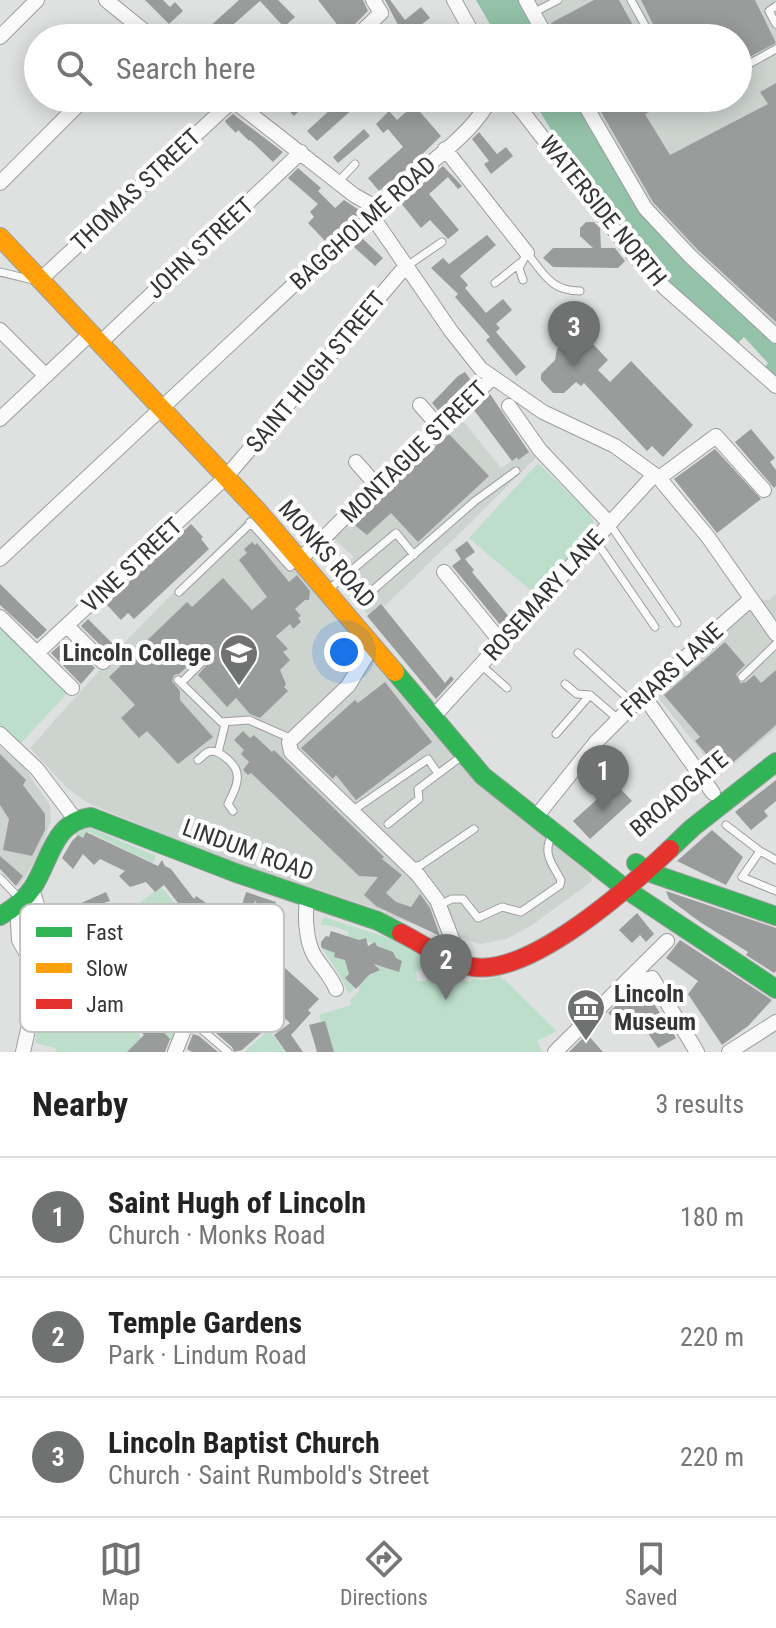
<!DOCTYPE html>
<meta charset="utf-8">
<style>
body{margin:0;font-family:"Roboto Condensed",sans-serif;background:#f6f6f6;color:#222}
.you{position:absolute;left:344px;top:652px;width:28px;height:28px;margin:-20px;border:6px solid #fff;border-radius:50%;background:#1a73e8;box-shadow:0 0 0 12px #1a73e833}
.badge{display:grid;place-items:center;width:52px;height:52px;border-radius:50%;background:#707171;color:#fff;font-size:26px;font-weight:700}
.pin{position:absolute;translate:-50% -66px;filter:drop-shadow(0 2px 4px #0008)}
.pin::after{content:'';position:absolute;top:42px;width:28px;height:24px;background:inherit;clip-path:polygon(0 0,100% 0,50% 100%)}
.list{margin:0;padding:0;list-style:none}
h2{display:flex;justify-content:space-between;align-items:center;height:104px;margin:0;padding:0 32px;font-size:34px}
h2 small{font-size:26px;font-weight:400;color:#767676}
.list li{display:grid;grid-template-columns:52px 1fr auto;gap:24px;align-items:center;box-sizing:border-box;height:120px;padding:0 32px;border-top:2px solid #e0e0e0}
.list b{display:block;font-size:30px;white-space:nowrap}
.list p{margin:0;font-size:26px;white-space:nowrap;color:#767676}
.list em{font-size:26px;font-style:normal;color:#767676}
.icon{flex:none;width:44px;height:44px;fill:none;stroke:currentColor;stroke-width:2;stroke-linecap:round;stroke-linejoin:round}
.map{position:relative;flex:none;width:776px;height:1052px;overflow:hidden}
.search{position:absolute;background:#fff;box-shadow:0 4px 20px #0003;left:24px;right:24px;top:24px;height:88px;display:flex;align-items:center;gap:20px;box-sizing:border-box;padding:0 28px;border-radius:44px;color:#767676;font-size:30px}
.sheet{height:464px;background:#fff}
nav{display:flex;justify-content:space-around;align-items:center;box-sizing:border-box;height:112px;border-top:2px solid #e0e0e0;background:#fff;font-size:22px;color:#767676}
nav a{display:grid;justify-items:center;gap:4px}
nav .on{color:#707171}
.map>svg:first-child{display:block}
</style>
<div class="map">
<svg width="776" height="1052" viewBox="0 0 776 1052">
<rect width="100%" height="100%" fill="#dfe1e0"/>
<path fill="#cdd4d0" d="M522 0H776V343L650 222 575 98H738V38H542Z
M460 417 501 468 528 449 536 458 372 619 333 575 354 557 333 538 349 519Z
M250 515 433 734 436 732 473 777 587 872 592 878 591 882 529 927 506 939 480 944 384 915 386 912 233 862 104 810 86 802 66 787 30 748 124 643Z
M776 594V729L720 775 645 681 745 597 769 600Z
M0 747 23 766 50 805 51 821 37 858 19 887 0 869Z"/>
<path fill="#bcdeca" d="M538 463 589 513 596 526 594 533 536 595 469 538Z
M0 618 70 690 21 743 0 728Z
M89 828 93 829 156 856 153 863 87 831 83 838 75 834Z
M161 887 179 908 188 926 205 938 224 957 209 977 199 959 186 969 178 959 184 951 173 961 152 934 157 956 151 951 146 955 150 961 144 967 158 985 148 998 153 1010 134 1025 141 1038 127 1052H55L56 1048 35 1043 51 967 55 968 57 960 88 941Z
M324 917 391 939 423 955 421 970 416 971 417 981H426L429 976 424 967 426 956 466 976 464 980 470 982 473 978 484 980 501 976V979H504L557 1031 537 1041 542 1052H330L319 1015 351 1005 350 1000 359 991V985L369 975 373 974 377 965V946L366 941 349 955 346 966 354 969 345 978 355 988 349 994 338 972 322 948 335 953 344 947 349 932 333 926 320 925Z
M172 1004 184 1014 172 1042 156 1024Z
M269 1030 285 1052H244Z"/>
<path fill="#93c2a8" d="M476 0H522L542 38H498Z
M532 98H575L650 222 776 343V376L765 367 768 363 744 337 738 343C707 316 675 289 647 259 602 210 565 155 532 98Z"/>
<path fill="#9a9c9b" d="M145 0H163L170 7 175 2 183 11 169 24Z
M239 0H278L295 17 284 27 260 1 218 38H197Z
M318 0H363L368 11 349 30 346 36Z
M385 0H390L405 20 421 7 430 18 410 33 414 38H382L398 25Z
M594 0H619L640 38H559L551 23Z
M641 0H755L776 43 738 63V38H660Z
M776 83V322L697 249 653 202 593 98H675L645 114 670 155 768 104 760 92Z
M277 98H301L306 104 294 116Z
M343 98H365L317 141 307 131Z
M414 105 441 136 409 167 379 191 368 178 403 147 388 129 383 133 376 124 389 111 397 120Z
M233 114 238 118 283 152 273 162 250 140 249 141 238 130 236 133 227 124 225 121Z
M364 129 370 136 338 163 333 157Z
M479 132 497 154 506 147 513 156 491 174 484 164 489 161 472 139Z
M443 166 462 186 458 189 448 177 429 194 459 230 448 239 430 220 421 228 401 203Z
M298 168 321 188 318 191 335 208 344 200 359 210V214L325 241 308 223 314 217 310 212 318 204 288 178Z
M586 222H594L600 228 601 248H615L625 261 618 268 553 267 543 258 553 248H593L580 236V228Z
M487 235 496 245 460 276 468 285 465 288 486 313 503 299 512 310 496 324 500 328 496 332 526 367 516 376 486 340 490 337 455 297 458 294 431 268 443 258 449 264Z
M363 239 383 258 375 266 354 247Z
M578 328 608 360 598 370 610 382 631 361 693 425 663 457 652 446 647 451 584 383 581 386 576 382 564 393H553L541 380V374L555 360 557 349Z
M465 372 473 383 441 414 432 403 458 376Z
M490 394 529 452 518 460 517 457 512 461 474 410Z
M751 429 775 458 770 462 776 470V486L774 488 735 442Z
M449 434 489 476 418 542 391 513 367 535 352 523Z
M715 449 761 499 717 533 674 479Z
M191 524 203 537 201 539 209 549 134 619 128 613 121 620 106 604Z
M467 541 475 552 465 559 474 570 472 572 510 618 502 627 452 566 461 559 455 550Z
M252 542 255 545 257 543 289 582 297 575 310 591 309 600H305L295 609 301 616 298 618 301 622 293 629 290 624 276 636 288 649 283 652 290 660 280 670 286 684 284 687 288 691 260 718 250 714 236 698 227 707 198 675 209 662 207 656H199L179 674 174 675 172 681 180 691V700L213 737 178 764 147 731 139 738 121 718 135 705 109 677 187 602 192 607 223 578 252 610 267 597 239 560 247 553 244 549Z
M0 584 47 630 37 639 0 605Z
M381 604 445 683 451 676 454 679 436 699 367 616Z
M88 619 116 647 109 654 81 626Z
M725 642 745 665 736 674 740 683 746 682 754 675 761 683 776 670V725L722 772 695 741 700 737 664 695Z
M61 644 84 666 88 661 95 668 81 684 51 653Z
M385 682 432 742 356 800 336 775 333 779 301 748 355 700 358 703Z
M243 731 250 738 254 735 272 752 274 750 384 857 382 859 402 875 386 893 396 902 411 907 420 894 430 908 440 936 376 906 364 895 378 877 359 876 251 773 248 775 243 770 249 762 241 754 244 750 234 740Z
M606 746 615 754 594 776 587 769Z
M0 754 26 780 23 785 45 814V830L32 856 3 850 9 819 0 805Z
M776 780V801L764 811 768 816 751 830 735 812Z
M615 783 632 801 590 839 573 821Z
M712 830 743 857 726 885 677 861Z
M86 832 158 866 162 860 165 866 171 869 194 899 196 896 212 907 214 912 237 928 224 947 205 934 207 930 184 914 185 912 164 885 155 892 146 882 130 887 119 876 125 871 100 859 94 865 83 854 73 869 62 858 72 841 78 835 83 838Z
M0 856 23 876 16 886 0 869Z
M666 891 776 928V971L774 973 746 955 748 952 700 922 669 899Z
M106 892 110 901 74 913 88 939 53 963 55 952 76 939 77 934 71 928 56 931 54 925 56 923 52 916Z
M246 892 276 902 272 915 253 921 256 900 251 908 242 905Z
M637 913 654 934 646 942 640 935 632 943 619 930Z
M135 920 152 933 182 972 198 958 210 973 216 964 221 971 235 956 242 962 244 959 248 963 262 947 284 970 285 968 319 999 308 1010 311 1013 291 1035 303 1052H286L274 1035 290 1023 269 1004 255 1017 267 1028 242 1050 234 1052 232 1047 208 1026 213 1021 202 1012 204 1004 201 998 190 996 184 989 156 1024 170 1039 165 1052H127L144 1035 134 1025 152 1009 147 1005 151 1000 148 998V994L155 985 164 993 178 982 164 965 151 975 144 967 150 961 146 955 152 950 132 922Z
M331 931 359 940 366 938 368 946 375 942 377 946 393 952 396 958 402 961 399 972 374 964 380 970 369 975 356 989 345 978 349 974 345 960 334 957 335 953 322 948 321 946V942L326 936 329 937Z
M680 940 772 1000 748 1026 722 1045 688 994 698 981 666 958Z
M645 990 676 1038 658 1048 635 1014 623 1025 608 1013 624 998 626 1000Z
M325 1021 334 1052H317L313 1038 309 1025Z
M193 1034 199 1036 218 1052H192L187 1049Z
M587 1034 603 1052H569Z"/>
<g fill="none" stroke-linecap="round" stroke-linejoin="round">
<defs>
<path id="lane" d="M631 0 652 38
M776 6 769 11 776 24
M533 13 558 0
M738 70 776 49
M338 182 355 164
M407 266 442 242
M0 272 33 280
M523 280 519 268 527 253C544 274 551 291 580 291
M495 283 520 263
M250 522 290 567 299 560
M609 523 677 623
M596 541 655 627
M328 590 396 533 414 555
M179 592 250 524
M365 597 475 501 516 471
M578 653 634 704
M481 665 507 688
M742 677 776 644
M178 680 221 722 249 720 292 739
M181 683 203 661
M565 684 577 694 590 695 618 719
M556 734 590 695
M218 753 225 724
M198 760C201 758 204 754 208 752 218 748 236 764 237 774 239 784 232 795 228 804L233 811
M352 811 428 759 437 772
M388 824 419 799 418 789 462 756
M726 825 760 851 776 860
M760 851 742 877 776 891
M412 867 421 865 474 829
M0 878 18 897
M439 905 452 899H463L478 918 502 907 521 912 560 885 561 880C552 864 542 853 552 835
M48 937 61 938 71 934
M188 1018 228 1052"/>
<path id="street" d="M106 0 153 38
M454 0 475 38
M526 0 547 38
M0 37 37 0
M356 37 381 13 373 0
M230 98 354 195 375 207
M503 98 513 102 522 111 635 257 665 288 776 386
M581 98 645 208 690 256 776 336
M445 149 527 253
M0 183 85 98
M373 215 375 207C406 181 476 134 490 98
M374 219 451 331 481 369 543 412 615 446 659 478 708 537 776 634
M39 281 233 100
M0 330 46 376
M99 344 301 152
M420 405 441 429
M509 406 540 450 609 523
M0 419 89 335
M356 462 377 486
M659 478 716 436 764 490
M300 558C323 542 338 522 358 504 403 462 449 421 492 378
M0 559 349 233 374 219
M444 572 501 642
M0 617 72 688
M67 626 103 662
M373 645 348 686 289 742 291 752 418 875 437 900 456 949
M37 653 226 477 405 267
M643 695 713 793
M434 716 654 475
M0 734 37 769 75 819
M535 818 597 741 643 695 751 599
M308 897C304 913 306 941 314 955 321 967 331 976 336 989
M17 905 19 940 35 969 38 979
M627 984 652 978 697 1052
M23 1052 48 939 32 889
M175 1052 194 1005
M555 1052 667 941
M729 1052 776 1022"/>
<path id="fast" d="M395 672 483 776 627 890 776 989
M670 849 692 828 776 762
M636 863 648 872 776 916
M0 916C13 909 25 899 33 887 51 859 53 822 91 817L236 873 378 921 401 933"/>
<path id="slow" d="M0 237 257 510 395 672"/>
<path id="jam" d="M401 933C425 945 446 962 473 967 531 976 631 886 670 849"/>
</defs>
<use href="#lane" stroke="#9b9d9c" stroke-width="9"/>
<use href="#street" stroke="#9b9d9c" stroke-width="16"/>
<use href="#fast" stroke="#9b9d9c" stroke-width="20"/>
<use href="#slow" stroke="#9b9d9c" stroke-width="20"/>
<use href="#jam" stroke="#9b9d9c" stroke-width="20"/>
<use href="#lane" stroke="#fafafa" stroke-width="7"/>
<use href="#street" stroke="#fafafa" stroke-width="14"/>
<use href="#fast" stroke="#30b455" stroke-width="18"/>
<use href="#slow" stroke="#ff9f0a" stroke-width="18"/>
<use href="#jam" stroke="#e5322d" stroke-width="18"/>
</g>
<defs>
<symbol id="university-pin" viewBox="-11 -11 22 30"><path d="M0 17L-7.5 6A9.5 9.5 0 1 1 7.5 6Z" fill="#707171" stroke="#fff"/><path d="M0-5L7-2L0 1L-7-2ZM-4 1L0 2.5L4 1V4Q0 6-4 4Z" fill="#fff"/></symbol>
<symbol id="museum-pin" viewBox="-11 -11 22 30"><path d="M0 17L-7.5 6A9.5 9.5 0 1 1 7.5 6Z" fill="#707171" stroke="#fff"/><path d="M0-6L6-3V-2H-6V-3ZM-5-1h2V3h-2ZM-1-1h2V3h-2ZM3-1h2V3H3ZM-6 4H6V6H-6Z" fill="#fff"/></symbol>
</defs>
<g fill-rule="evenodd">
<use href="#university-pin" x="217" y="631" width="44" height="60"/>
<use href="#museum-pin" x="564" y="986" width="44" height="60"/>
</g>
<g text-anchor="middle" stroke-width="8" stroke-linejoin="round" paint-order="stroke">
<g font-size="24" fill="#343535" stroke="#fff">
<text transform="translate(136 190) rotate(-43)" y="8">THOMAS STREET</text>
<text transform="translate(603 211) rotate(51)" y="8">WATERSIDE NORTH</text>
<text transform="translate(363 223) rotate(-42)" y="8">BAGGHOLME ROAD</text>
<text transform="translate(200 248) rotate(-43)" y="8">JOHN STREET</text>
<text transform="translate(316 372) rotate(-50)" y="8">SAINT HUGH STREET</text>
<text transform="translate(414 452) rotate(-44)" y="8">MONTAGUE STREET</text>
<text transform="translate(327 554) rotate(49)" y="8">MONKS ROAD</text>
<text transform="translate(132 565) rotate(-43)" y="8">VINE STREET</text>
<text transform="translate(544 595) rotate(-48)" y="8">ROSEMARY LANE</text>
<text transform="translate(672 670) rotate(-42)" y="8">FRIARS LANE</text>
<text transform="translate(679 794) rotate(-40)" y="8">BROADGATE</text>
<text transform="translate(248 850) rotate(20)" y="8">LINDUM ROAD</text>
</g>
<g font-size="24" font-weight="bold" fill="#343535" stroke="#fff" text-anchor="end">
<text x="211" y="661">Lincoln College</text>
<text x="614" y="1002" text-anchor="start">Lincoln<tspan x="614" dy="28">Museum</tspan></text>
</g>
</g>
<rect x="20" y="904" width="264" height="128" rx="12" fill="#fff" stroke="#c2c2c2" stroke-width="2"/>
<rect x="36" y="927" width="36" height="10" fill="#30b455"/>
<rect x="36" y="963" width="36" height="10" fill="#ff9f0a"/>
<rect x="36" y="999" width="36" height="10" fill="#e5322d"/>
<g font-size="22" fill="#343535">
<text x="86" y="940">Fast</text>
<text x="86" y="976">Slow</text>
<text x="86" y="1012">Jam</text>
</g>
</svg>
<div class="you"></div>
<div class="pin badge" style="left:603px;top:811px">1</div>
<div class="pin badge" style="left:446px;top:1000px">2</div>
<div class="pin badge" style="left:574px;top:367px">3</div>
<div class="search"><svg class="icon" aria-label="search" viewBox="0 0 24 24"><circle cx="10" cy="10" r="6"/><path d="M15 15l6 6"/></svg>Search here</div>
</div>
<section class="sheet">
<h2>Nearby<small>3 results</small></h2>
<ul class="list">
<li><span class="badge">1</span><div><b>Saint Hugh of Lincoln</b><p>Church · Monks Road</p></div><em>180 m</em></li>
<li><span class="badge">2</span><div><b>Temple Gardens</b><p>Park · Lindum Road</p></div><em>220 m</em></li>
<li><span class="badge">3</span><div><b>Lincoln Baptist Church</b><p>Church · Saint Rumbold's Street</p></div><em>220 m</em></li>
</ul>
</section>
<nav>
<a class="on"><svg class="icon" aria-label="map" viewBox="0 0 24 24"><path d="M3 6l6-2 6 2 6-2v14l-6 2-6-2-6 2zM9 4v14M15 6v14"/></svg>Map</a>
<a><svg class="icon" aria-label="directions" viewBox="0 0 24 24"><path d="M12 3l9 9-9 9-9-9zM9 14v-3h6M13 9l2 2-2 2"/></svg>Directions</a>
<a><svg class="icon" aria-label="saved" viewBox="0 0 24 24"><path d="M7 4h10v16l-5-4-5 4z"/></svg>Saved</a>
</nav>
